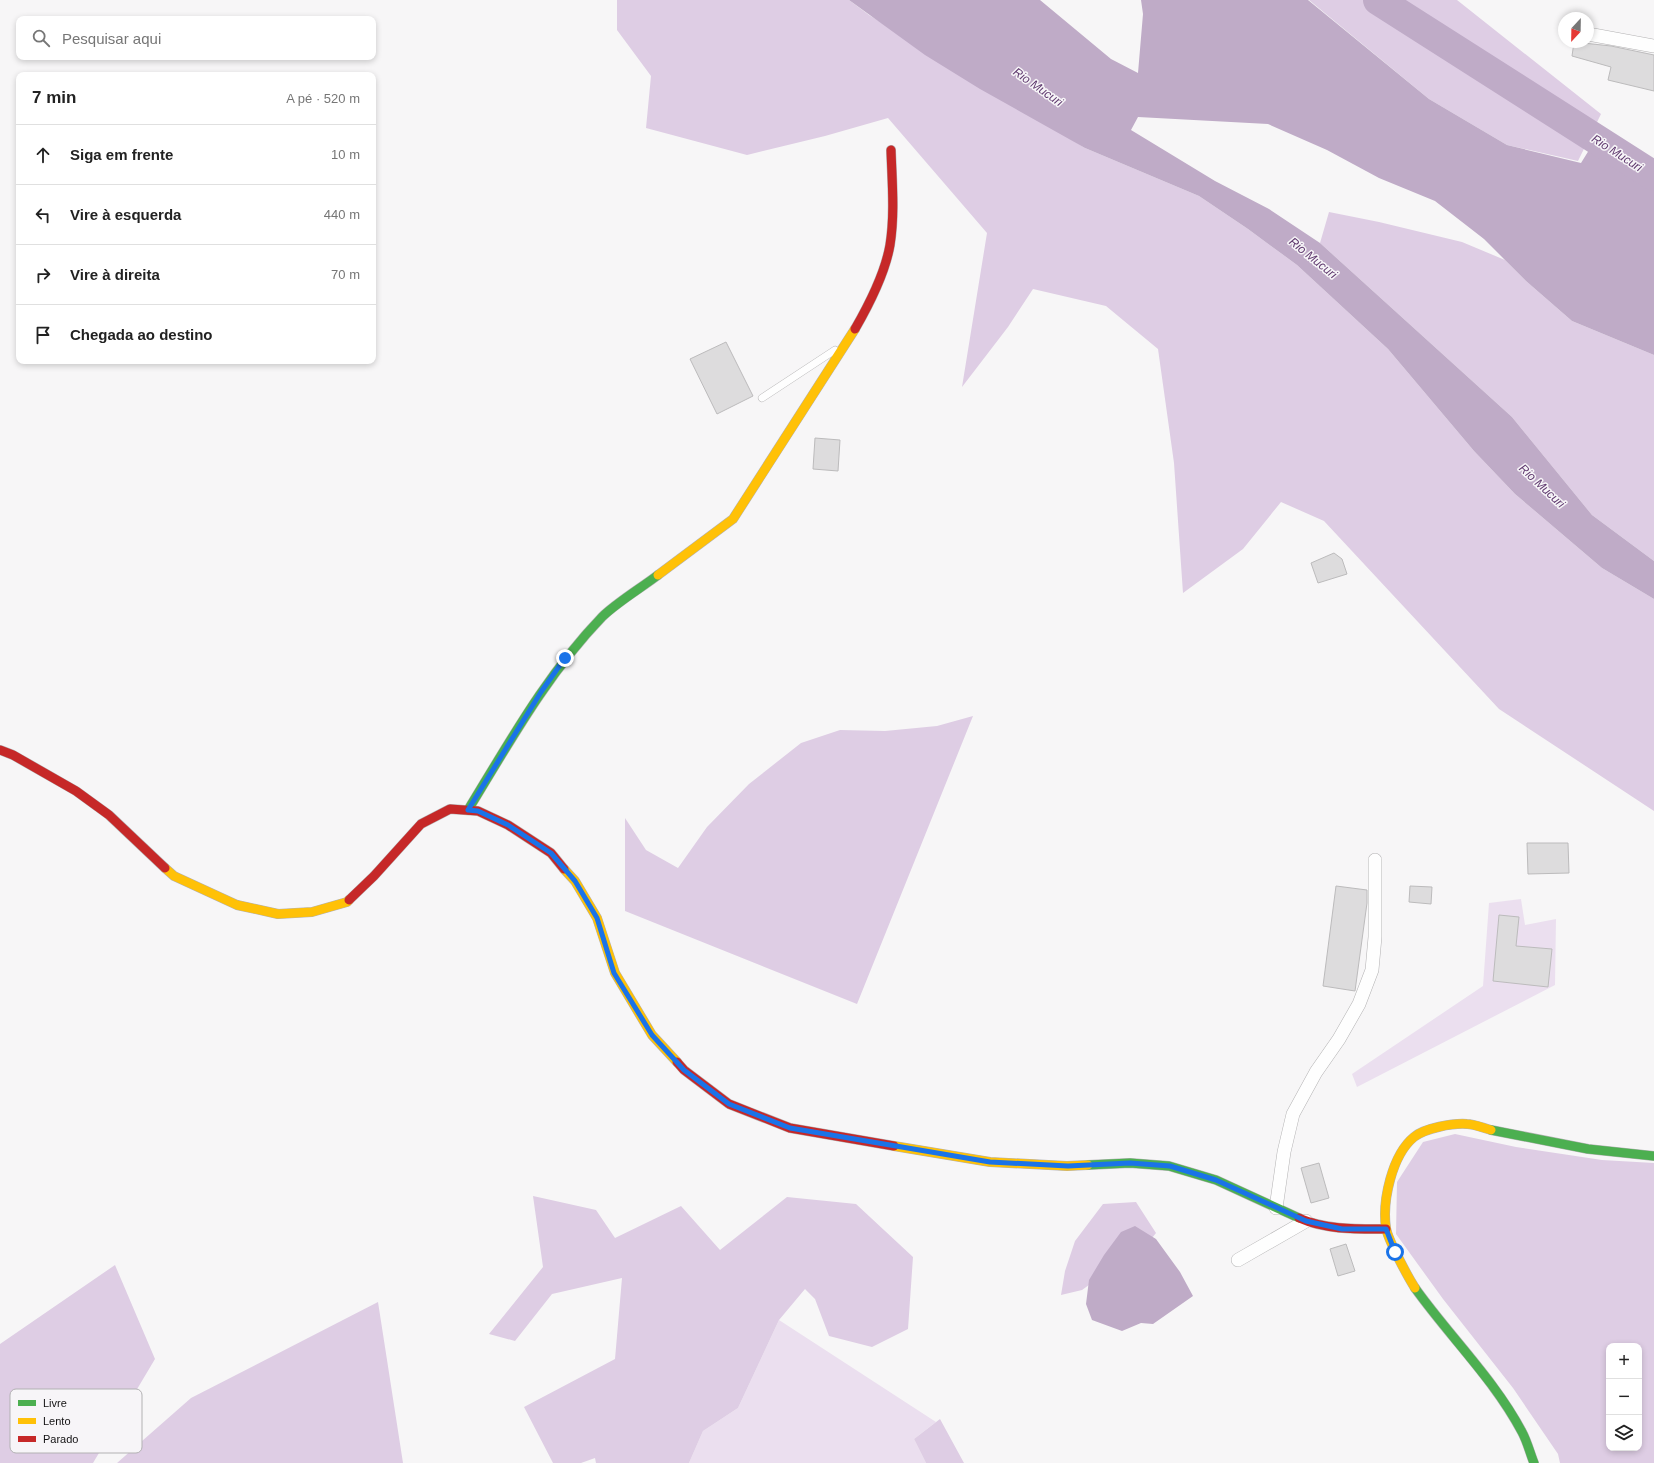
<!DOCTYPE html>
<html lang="pt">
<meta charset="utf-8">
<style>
body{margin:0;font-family:Arial,sans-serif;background:#f2f2f2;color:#222}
.controls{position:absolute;right:12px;bottom:12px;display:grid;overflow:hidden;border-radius:8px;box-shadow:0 2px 6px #0003}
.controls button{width:36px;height:36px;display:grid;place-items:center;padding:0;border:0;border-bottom:1px solid #e0e0e0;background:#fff;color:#222;font:20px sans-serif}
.compass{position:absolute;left:1558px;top:12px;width:36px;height:36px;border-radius:50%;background:#fff;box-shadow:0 2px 6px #0003;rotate:202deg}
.stop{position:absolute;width:12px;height:12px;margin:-9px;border:3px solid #1a73e8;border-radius:50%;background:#fff}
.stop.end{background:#1a73e8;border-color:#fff;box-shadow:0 1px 4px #0008}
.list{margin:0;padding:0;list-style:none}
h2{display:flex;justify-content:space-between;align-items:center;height:52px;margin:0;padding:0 16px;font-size:17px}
h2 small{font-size:13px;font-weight:400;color:#767676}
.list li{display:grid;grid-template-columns:26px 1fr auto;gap:12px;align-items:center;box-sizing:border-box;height:60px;padding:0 16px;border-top:1px solid #e0e0e0}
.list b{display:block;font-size:15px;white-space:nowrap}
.list em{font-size:13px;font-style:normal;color:#767676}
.icon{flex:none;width:22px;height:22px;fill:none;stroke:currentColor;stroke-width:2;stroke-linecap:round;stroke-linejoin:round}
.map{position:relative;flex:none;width:1654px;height:1463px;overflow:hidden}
.search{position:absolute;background:#fff;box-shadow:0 2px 6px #0003;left:16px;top:16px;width:360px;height:44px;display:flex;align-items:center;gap:10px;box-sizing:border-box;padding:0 14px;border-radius:8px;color:#767676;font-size:15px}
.panel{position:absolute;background:#fff;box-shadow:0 2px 6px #0003;left:16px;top:72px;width:360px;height:292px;border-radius:8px}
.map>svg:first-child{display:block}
</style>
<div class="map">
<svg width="1654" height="1463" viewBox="0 0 1654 1463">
<rect width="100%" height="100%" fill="#f7f6f7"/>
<path fill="#ebdfef" d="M1521 899 1525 925 1556 919 1555 985 1357 1087 1352 1074 1483 986 1489 903Z
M779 1320 936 1422 914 1439 926 1463H689L703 1431 738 1408Z"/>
<path fill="#decde4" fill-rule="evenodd" d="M617 0H849L869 15 1085 148 1199 196 1248 229 1297 265 1388 349 1474 451 1515 494 1602 568 1654 599V811L1499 709 1324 521 1281 502 1243 549 1183 593 1174 463 1158 349 1106 306 1033 289 1008 327 962 387 987 233 888 118 825 136 747 155 646 128 651 76 617 30Z
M1309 0H1457L1601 114 1578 161 1507 145 1429 99Z
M1329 212 1379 222 1462 242 1505 260 1526 281 1572 321 1654 355V561L1592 515 1512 417 1320 243Z
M973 716 857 1004 625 911V818L646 850 678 868 707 827 749 784 801 743 840 730 885 731 937 726Z
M1455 1134 1516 1147 1602 1160 1654 1163V1463H1560L1558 1454 1513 1388 1443 1299 1396 1234 1397 1182 1423 1142ZM1609 1346H1639V1448H1609Z
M533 1196 596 1210 615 1238 681 1206 720 1250 787 1197 856 1204 913 1257 908 1329 872 1347 829 1336 815 1299 805 1289 779 1320 738 1408 703 1431 689 1463H596L595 1458 581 1463H553L524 1407 615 1359 622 1278 552 1294 515 1341 489 1334 543 1267Z
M1136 1202 1156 1233 1128 1268 1100 1277 1082 1290 1061 1295 1065 1271 1075 1241 1103 1204Z
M115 1265 155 1359 93 1463H0V1344Z
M378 1302 403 1463H117L191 1398Z
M940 1419 964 1463H926L914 1439Z"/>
<path fill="#bfabc7" d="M849 0H1040L1111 59 1138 73 1143 14 1141 0H1308L1429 99 1507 145 1581 163 1599 134 1654 161V355L1572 321 1526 281 1484 239 1435 201 1379 178 1327 150 1268 124 1138 117 1131 130 1215 181 1269 209 1320 243 1512 417 1592 515 1654 561V599L1602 568 1515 494 1474 451 1388 349 1297 265 1248 229 1199 196 1085 148 980 89 925 55Z
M1135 1226 1156 1239 1180 1272 1193 1296 1153 1324 1141 1323 1122 1331 1092 1320 1086 1304 1089 1280 1104 1255 1121 1232Z"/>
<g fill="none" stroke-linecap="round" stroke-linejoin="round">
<path stroke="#bfabc7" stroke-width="30" d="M1378 0 1654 176"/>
</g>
<path fill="#dddcdd" stroke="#bcbbbc" d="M1574 42 1611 46 1654 55V91L1608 80 1611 67 1572 56Z
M726 342 753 396 717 414 690 359Z
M815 438 840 440 838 471 813 469Z
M1334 553 1342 559 1347 574 1318 583 1311 563Z
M1527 843H1568L1569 873 1528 874Z
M1336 886 1367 890V903L1355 991 1323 986Z
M1410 886 1432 887 1431 904 1409 902Z
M1499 915 1519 917 1516 946 1552 949 1548 987 1493 981Z
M1319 1163 1329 1198 1311 1203 1301 1168Z
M1346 1244 1355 1271 1338 1276 1330 1249Z"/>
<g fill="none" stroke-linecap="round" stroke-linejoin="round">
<defs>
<path id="lane" d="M762 398 835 350"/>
<path id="street" d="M1588 34 1654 46
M1276 1208 1284 1152 1293 1114 1316 1072 1339 1039 1359 1004 1372 970 1375 937V860
M1238 1260 1306 1221"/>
<path id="fast" d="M468 810C509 743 547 674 602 617 616 603 641 588 658 575
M1491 1130 1588 1149 1654 1156
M1088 1165 1130 1163 1169 1166 1216 1180 1299 1218
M1415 1288C1450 1337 1494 1379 1522 1432 1527 1441 1530 1453 1534 1463"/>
<path id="slow" d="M658 575 733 519 855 329
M165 868 174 876 237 905 278 914 312 912 347 902 349 900
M564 869 575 881 597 918 615 973 652 1035 677 1062
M894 1146 990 1162 1067 1166 1088 1165
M1415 1288C1408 1277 1388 1240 1386 1228 1382 1201 1392 1155 1414 1137 1425 1128 1453 1123 1467 1124 1474 1124 1483 1128 1491 1130"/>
<path id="jam" d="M855 329C870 303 885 274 890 245 895 214 892 181 891 150
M0 750 13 755 76 791 109 815 165 868
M349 900 374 876 421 824 450 809 478 811 508 825 551 853 564 869
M677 1062 684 1070 729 1104 790 1128 894 1146
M1299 1218C1326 1230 1357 1229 1386 1229"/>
</defs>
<use href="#lane" stroke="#b3b2b3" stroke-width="8"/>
<use href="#street" stroke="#b3b2b3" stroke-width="14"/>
<use href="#fast" stroke="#b3b2b3" stroke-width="10"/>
<use href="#slow" stroke="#b3b2b3" stroke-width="10"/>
<use href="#jam" stroke="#b3b2b3" stroke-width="10"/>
<use href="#lane" stroke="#fefefe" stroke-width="7"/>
<use href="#street" stroke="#fefefe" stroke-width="13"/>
<use href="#fast" stroke="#4caf50" stroke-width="9"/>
<use href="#slow" stroke="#ffc107" stroke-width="9"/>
<use href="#jam" stroke="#c62828" stroke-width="9"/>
</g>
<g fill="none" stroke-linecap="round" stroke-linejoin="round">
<path stroke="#1a73e8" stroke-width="5" d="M565 658 541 692 468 810 478 811 508 825 551 853 575 881 597 918 614 973 652 1035 684 1070 729 1104 790 1128 990 1162 1068 1166 1130 1163 1170 1166 1216 1180 1306 1221 1342 1229H1386L1395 1252"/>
</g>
<g text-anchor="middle" stroke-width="3" stroke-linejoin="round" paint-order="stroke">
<g font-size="12" font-style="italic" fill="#5f396e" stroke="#f7f5f8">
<text transform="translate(1038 87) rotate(35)" y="4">Rio Mucuri</text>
<text transform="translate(1617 153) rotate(33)" y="4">Rio Mucuri</text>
<text transform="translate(1313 258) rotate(39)" y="4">Rio Mucuri</text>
<text transform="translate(1542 486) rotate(43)" y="4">Rio Mucuri</text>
</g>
</g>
<rect x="10" y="1389" width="132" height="64" rx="6" fill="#f7f5f8" stroke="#b2b1b3" stroke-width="1"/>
<rect x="18" y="1400" width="18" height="6" fill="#4caf50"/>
<rect x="18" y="1418" width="18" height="6" fill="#ffc107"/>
<rect x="18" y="1436" width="18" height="6" fill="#c62828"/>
<g font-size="11" fill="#121112">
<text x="43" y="1407">Livre</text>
<text x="43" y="1425">Lento</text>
<text x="43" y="1443">Parado</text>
</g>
</svg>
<div class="controls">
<button>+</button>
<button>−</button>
<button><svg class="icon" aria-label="layers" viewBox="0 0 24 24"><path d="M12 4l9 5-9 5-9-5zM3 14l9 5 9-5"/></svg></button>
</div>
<svg class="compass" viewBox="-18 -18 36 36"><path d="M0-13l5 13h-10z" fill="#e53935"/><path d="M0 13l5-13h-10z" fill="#767676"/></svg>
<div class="stop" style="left:1395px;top:1252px"></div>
<div class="stop end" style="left:565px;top:658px"></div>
<div class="search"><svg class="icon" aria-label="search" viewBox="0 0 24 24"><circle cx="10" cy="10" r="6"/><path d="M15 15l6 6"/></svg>Pesquisar aqui</div>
<section class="panel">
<h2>7 min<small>A pé · 520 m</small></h2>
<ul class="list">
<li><svg class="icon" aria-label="ahead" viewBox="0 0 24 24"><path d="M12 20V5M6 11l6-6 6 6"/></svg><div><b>Siga em frente</b></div><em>10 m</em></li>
<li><svg class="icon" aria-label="left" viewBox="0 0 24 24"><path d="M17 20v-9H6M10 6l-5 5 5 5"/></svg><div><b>Vire à esquerda</b></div><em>440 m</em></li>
<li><svg class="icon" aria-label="right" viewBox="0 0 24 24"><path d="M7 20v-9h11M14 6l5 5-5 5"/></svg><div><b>Vire à direita</b></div><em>70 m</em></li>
<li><svg class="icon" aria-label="arrive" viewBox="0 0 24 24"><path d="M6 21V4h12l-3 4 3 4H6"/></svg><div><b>Chegada ao destino</b></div></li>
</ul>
</section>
</div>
